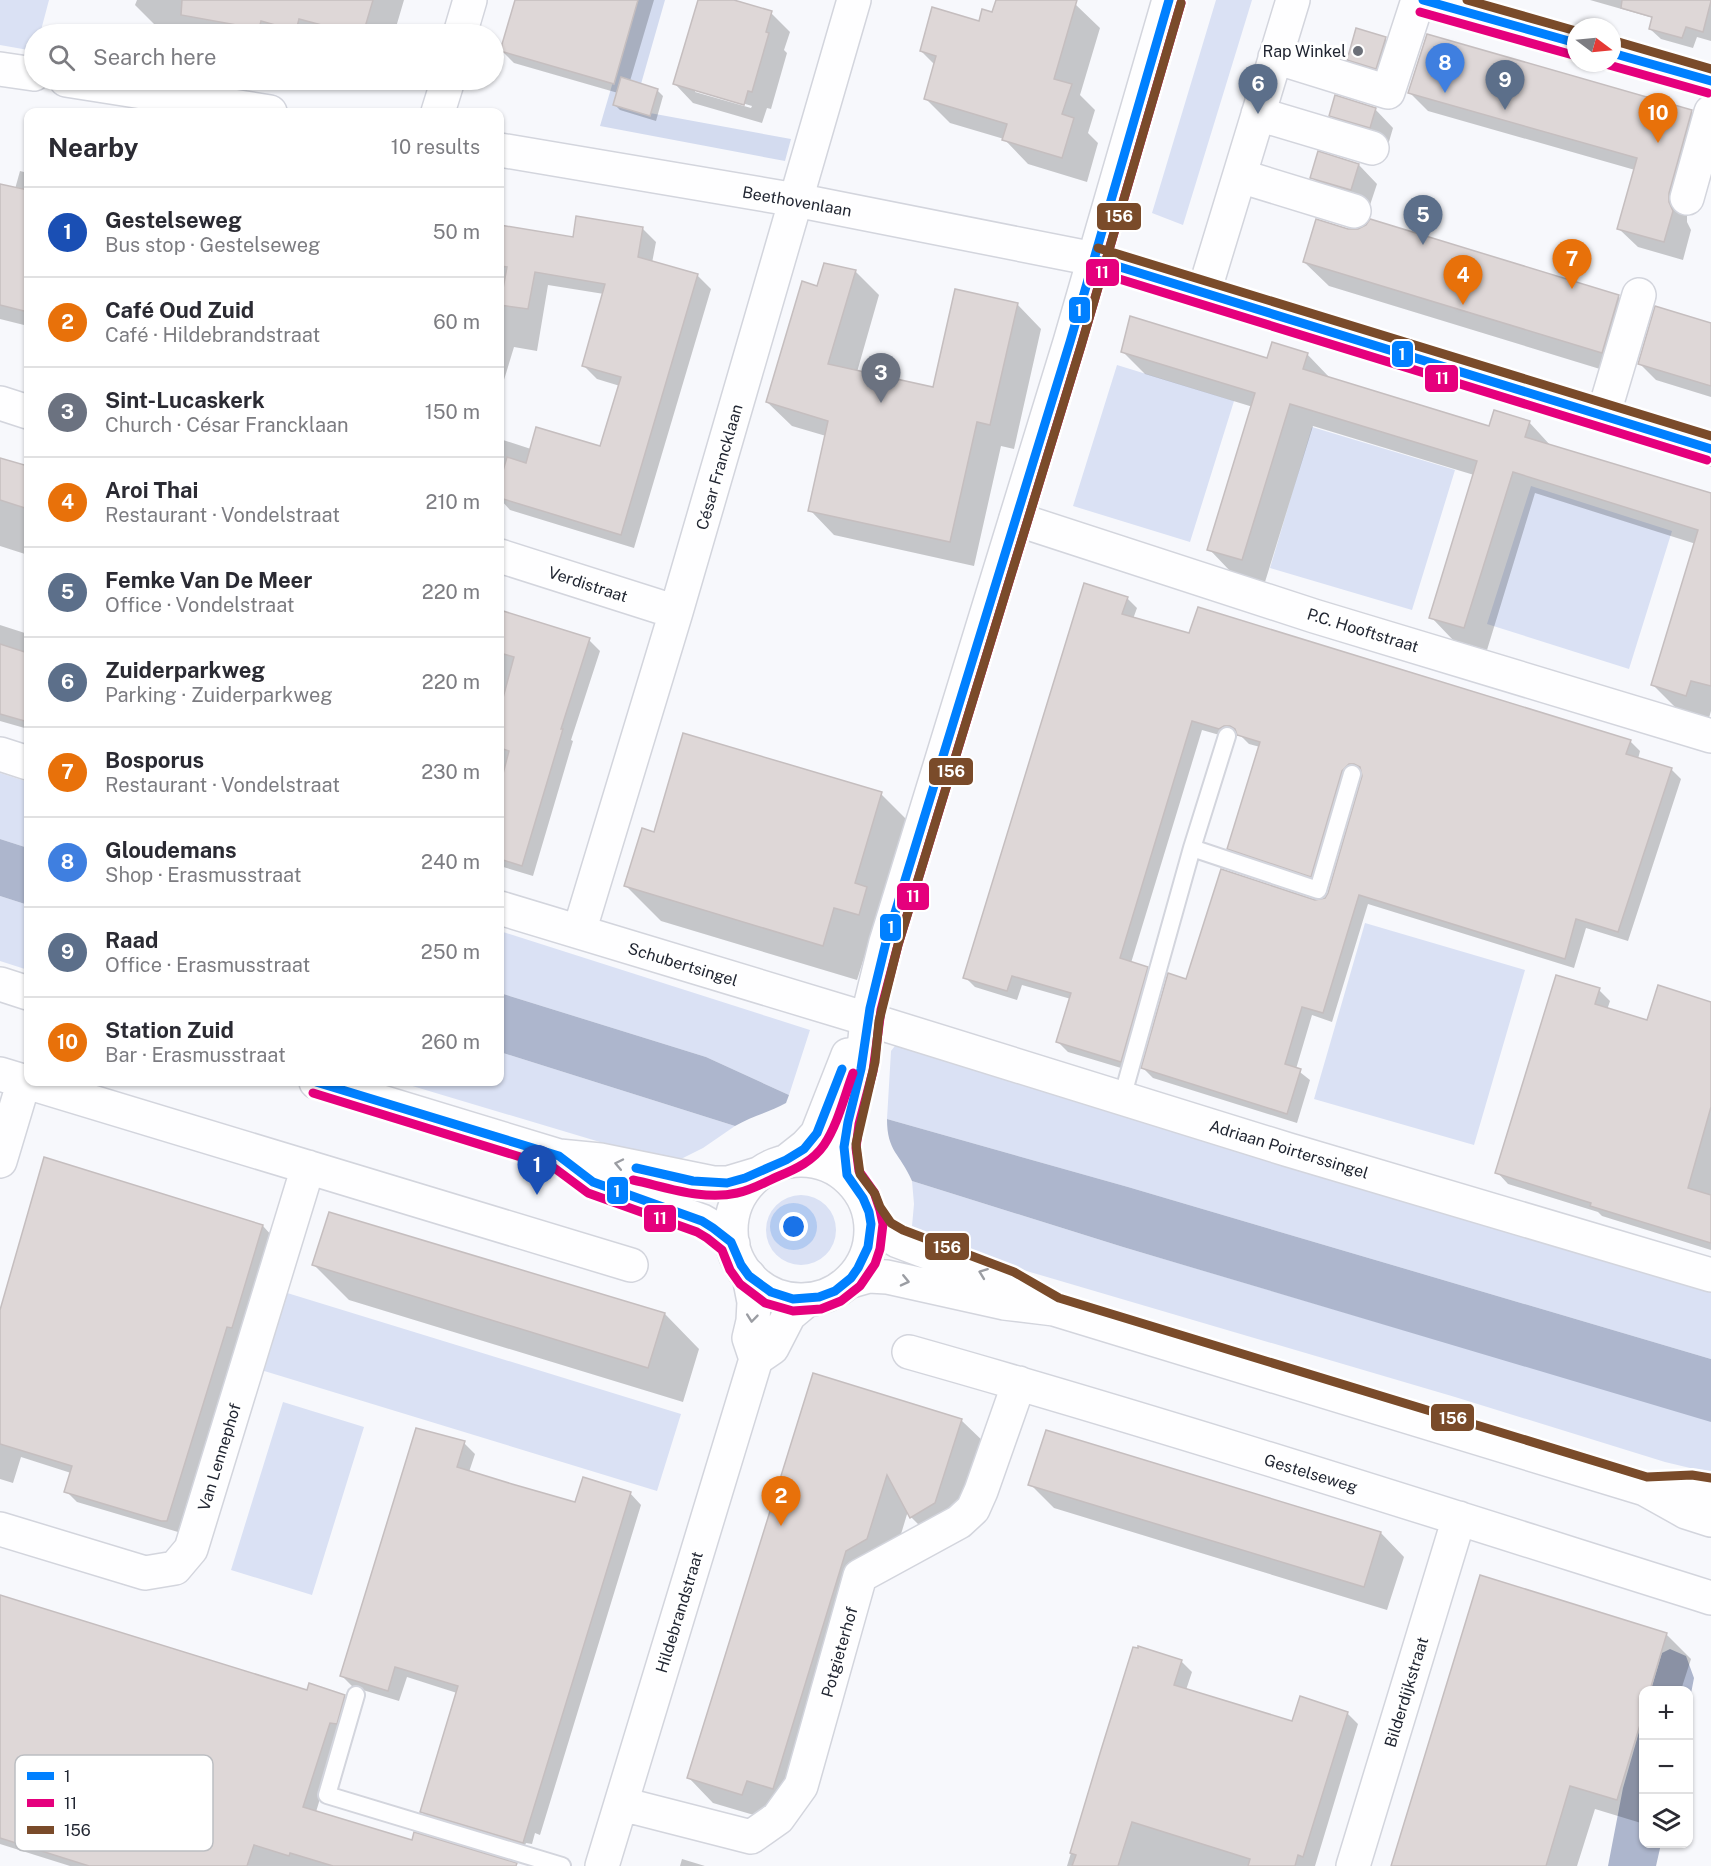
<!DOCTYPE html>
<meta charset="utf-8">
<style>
body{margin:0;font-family:"Public Sans",sans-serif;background:#f7f7f7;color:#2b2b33}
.controls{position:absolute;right:18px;bottom:18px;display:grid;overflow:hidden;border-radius:12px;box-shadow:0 2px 4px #0004}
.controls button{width:54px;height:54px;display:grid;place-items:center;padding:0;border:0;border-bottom:2px solid #e1e1e2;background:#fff;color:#2b2b33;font:30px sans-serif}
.compass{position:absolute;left:1567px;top:18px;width:54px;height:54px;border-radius:50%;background:#fff;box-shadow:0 2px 4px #0004;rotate:106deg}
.you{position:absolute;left:794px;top:1227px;width:21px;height:21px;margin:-15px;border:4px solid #fff;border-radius:50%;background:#1a73e8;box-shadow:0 0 0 9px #1a73e833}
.badge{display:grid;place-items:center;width:39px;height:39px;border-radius:50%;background:#6c7079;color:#fff;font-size:20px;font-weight:700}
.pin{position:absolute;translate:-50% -50px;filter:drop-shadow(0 2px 3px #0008)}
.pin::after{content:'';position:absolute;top:32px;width:21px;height:18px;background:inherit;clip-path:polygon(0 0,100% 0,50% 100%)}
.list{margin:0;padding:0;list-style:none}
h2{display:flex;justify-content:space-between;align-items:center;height:78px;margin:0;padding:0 24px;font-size:26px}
h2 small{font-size:20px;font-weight:400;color:#7c7c81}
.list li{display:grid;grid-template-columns:39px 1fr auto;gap:18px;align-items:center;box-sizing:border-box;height:90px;padding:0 24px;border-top:2px solid #e1e1e2}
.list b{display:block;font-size:22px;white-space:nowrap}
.list p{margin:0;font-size:20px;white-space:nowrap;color:#7c7c81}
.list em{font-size:20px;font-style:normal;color:#7c7c81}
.icon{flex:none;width:33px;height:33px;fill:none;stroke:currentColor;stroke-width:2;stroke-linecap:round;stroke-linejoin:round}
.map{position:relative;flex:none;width:1711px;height:1866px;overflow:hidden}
.search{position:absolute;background:#fff;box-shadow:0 2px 4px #0004;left:24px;top:24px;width:480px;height:66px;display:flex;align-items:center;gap:15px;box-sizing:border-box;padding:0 21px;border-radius:33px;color:#7c7c81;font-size:22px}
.panel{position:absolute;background:#fff;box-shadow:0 2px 4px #0004;left:24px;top:108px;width:480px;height:978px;border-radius:12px}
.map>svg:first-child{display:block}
</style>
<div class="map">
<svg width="1711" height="1866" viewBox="0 0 1711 1866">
<rect width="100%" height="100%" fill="#f7f8fc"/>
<path fill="#dae1f4" d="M0 0H49L40 34H34V51L0 45Z
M1216 0H1252L1183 225 1152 213Z
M1117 365 1234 401 1190 542 1073 506Z
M1312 427 1455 470 1412 610 1270 568Z
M1531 486 1672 531 1629 669 1487 624Z
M0 773 28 782V848L0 839Z
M0 896 28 905V970L0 961Z
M1365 923 1525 970 1474 1145 1314 1099Z
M500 931 810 1030 789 1095 706 1057 500 993Z
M898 1042 1711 1290V1359L1128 1187 887 1119 891 1051Z
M500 1052 735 1126 703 1148 677 1161 650 1157 399 1082H500Z
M912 1181 1123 1247 1709 1420 1711 1422V1473L1665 1462 1455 1397 911 1237 914 1204Z
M766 1230a35 35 0 1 1 70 0a35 35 0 1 1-70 0Z
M284 1292 681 1414 657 1491 261 1370Z
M283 1402 364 1427 312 1595 231 1570Z"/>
<path fill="#d3dbef" d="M637 0H665L639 91V111L791 139 785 161 600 126Z"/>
<path fill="#adb6cd" d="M0 839 28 848V905L0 896Z
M500 993 706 1057 789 1095 786 1103C770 1112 752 1116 735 1126L500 1052Z
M887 1119 1128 1187 1711 1359V1422L1123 1247 912 1181C900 1153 887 1152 887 1119Z
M1670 1649 1686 1656 1694 1678 1689 1704 1688 1690H1651L1662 1653Z
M1643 1718 1644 1844H1661L1656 1866H1608L1623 1788Z"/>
<path fill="#0003" fill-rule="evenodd" d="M137 0H404L394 34H185L160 30 135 5Z
M517 0H654L630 81 657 90 663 96 656 121 620 110 614 104 618 93 514 63 502 51Z
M699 0H724L771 13 790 32 784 50 787 53 771 109 767 108 762 123 693 103 675 84ZM695 89 752 106 751 108 695 92Z
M997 0H1063L1075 4 1100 28 1080 95 1095 110 1088 133 1098 143 1087 182 1028 164 1004 139 950 123 926 99 935 65 921 51 980 22 993 13Z
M1590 0H1711V41L1697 37 1693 48 1661 39 1650 29 1653 18Z
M1385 39 1404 57 1367 78 1348 59Z
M1409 92 1691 111 1710 130 1687 212V222L1691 230 1683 260 1638 247 1619 229 1635 170 1428 111Z
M1375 109 1393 128 1388 145 1349 134 1330 115Z
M1359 165 1377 184 1369 208 1330 196 1312 177Z
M20 171 28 173V240L3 236 0 233V185L15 189Z
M1371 221 1619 297 1643 321 1626 377 1329 286 1304 262 1348 230 1358 231 1367 226Z
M500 226 574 239 642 228 656 242 652 263 697 275 711 289 634 548 510 510 500 499V439L531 449 601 447 620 386 597 379 583 365 604 294 548 285 537 351 514 347 500 393Z
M0 263 28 272V326L0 319Z
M855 271 879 295 857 372 934 389 1017 304 1041 329 1014 449 1001 446 974 566 834 535 810 510 826 436 792 426 767 402 818 288Z
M1711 324V397L1656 380 1640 364Z
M1122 351 1268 360 1307 354 1330 378 1490 428 1529 422 1551 446 1711 495V711L1709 718 1676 708 1653 685 1696 544 1535 493 1487 650 1453 640 1431 617 1474 475 1313 426 1265 582 1231 572 1209 549 1253 407 1145 374Z
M0 459 28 468V555L0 546Z
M1127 598 1137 608 1133 619 1190 635 1630 741 1640 751 1638 759 1671 769 1681 779 1628 941 1586 928 1574 968 1368 904 1332 1022 1312 1015 1296 1069 1310 1080 1297 1123 1153 1078 1143 1068 1187 980 1315 902 1326 899 1329 894 1364 773H1359L1321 885 1239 858 1229 848 1260 747 1249 744 1240 735 1230 738 1202 730 1131 963 1147 968 1157 978 1131 1071 1068 1052 1058 1042 1071 999 1022 985 1017 1000 975 987 965 977Z
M500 612 589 640 600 651 571 740 573 741 533 876 500 866Z
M0 625 28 634V729L0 721Z
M881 794 916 829 894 949 869 942 857 980 661 921 626 886 655 834Z
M1599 990 1610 1001 1607 1010 1648 1022 1711 1003V1250L1602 1216 1598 1212 1508 1184 1497 1172Z
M45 1159 263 1226 273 1237 243 1338 238 1337 178 1532 77 1502 66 1491 71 1473 21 1457 13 1483 0 1479V1310Z
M314 1265 665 1314 699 1349 683 1402 349 1300Z
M814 1375 961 1420 987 1445 960 1528 936 1542 911 1517 908 1511 892 1564 871 1576 798 1813 767 1819 713 1803 688 1777Z
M1047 1431 1381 1533 1404 1557 1387 1610 1054 1508 1030 1484Z
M464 1443 475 1454 469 1472 576 1504 630 1493 641 1505 540 1835 535 1833 532 1844 526 1843 523 1850 433 1823 422 1812 457 1693 407 1677 399 1701 353 1687 342 1676Z
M0 1597 308 1692 344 1696 355 1707 340 1732 316 1812 413 1842 510 1866H70L0 1844Z
M1666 1634 1691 1659 1681 1690H1644V1816L1641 1823 1595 1809 1577 1866H1392Z
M1134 1648 1181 1661 1192 1672 1186 1690 1293 1723 1347 1713 1358 1724 1315 1866H1067Z
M682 1859 705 1866H680Z"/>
<path fill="#ded7d7" stroke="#c5bebf" stroke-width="1.5" d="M182 0H373L363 34H355L299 19 296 31 261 21 259 29 181 15Z
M515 0H638L614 84 500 51Z
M698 0H734L772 11 766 32 769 33 752 92 748 91 744 105 673 84Z
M996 0H1077L1054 79 1072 84 1062 114 1074 118 1062 158 1002 140 1007 124 924 99 936 56 920 51 932 7 979 21 982 9 992 12Z
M1622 0H1711V1L1703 32 1686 27 1682 38 1649 29 1652 17 1621 8Z
M1356 28 1386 37 1376 69 1347 60Z
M1427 34 1692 110 1669 193V202L1673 211 1664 242 1617 229 1637 158 1408 93Z
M621 77 658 89 650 116 613 105Z
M1335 95 1376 108 1370 128 1329 116Z
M1318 151 1359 164 1351 190 1310 178Z
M0 184 28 190V312L0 305Z
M576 216 643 227 638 257 698 274 621 535 500 498V481L507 457 526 463 536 427 600 446 621 377 582 366 605 284 535 272 528 309 500 305 507 267 500 266V225L573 237Z
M1316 219 1348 229H1358L1366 225 1370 219 1619 295 1602 353 1303 262Z
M824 263 856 270 828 364 933 387 955 289 1018 303 990 425 977 422 950 542 808 511 828 421 766 402 802 281 817 286Z
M1655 306 1711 323V386L1638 364Z
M1130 316 1267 358 1272 342 1308 353 1303 369 1489 426 1494 410 1530 421 1525 437 1711 493V686L1691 681 1686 696 1651 685 1698 530 1513 472 1464 628 1429 618 1477 461 1290 404 1242 560 1207 550 1255 393 1121 352Z
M0 458 28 466V509L0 500Z
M1084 583 1128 597 1122 614 1189 633 1198 607 1631 740 1626 754 1672 768 1618 932 1576 919 1565 959 1359 895 1323 1013 1302 1007 1285 1064 1301 1069 1287 1114 1141 1068 1168 973 1186 979 1221 869 1315 900 1325 898 1328 893 1362 776 1360 767 1354 764H1349L1342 771 1311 877 1227 849 1260 742 1237 735 1235 729 1230 726H1224L1219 729 1192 721 1120 958 1148 967 1121 1062 1056 1042 1071 993 1012 976 1007 991 963 978Z
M500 610 590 638 561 729H563L522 866 500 859V785L509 751 500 748V709L514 657 500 653Z
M0 644 28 653V722L0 714Z
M683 733 882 792 855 883 867 887 859 915 834 908 823 946 624 886 642 828 654 832Z
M1556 975 1600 988 1595 1004 1647 1020 1658 985 1711 1002V1107L1688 1188 1711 1195V1243L1590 1206 1591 1203 1495 1173Z
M44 1157 263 1225 232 1328 227 1327 167 1521H161L64 1492 72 1466 0 1444V1310Z
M329 1212 665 1313 648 1368 312 1265Z
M813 1373 962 1419 935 1503 910 1518 887 1475 867 1539 846 1551 773 1789 747 1781 742 1795 687 1778Z
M416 1428 465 1441 457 1467 512 1484 575 1502 583 1477 631 1492 523 1843 420 1812 458 1686 395 1667 388 1691 340 1676Z
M1046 1430 1381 1532 1364 1587 1028 1485Z
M1480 1575 1667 1633 1650 1690H1644V1712L1617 1800 1570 1786 1546 1866H1391Z
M0 1595 307 1690 309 1683 345 1695 337 1724 330 1723 303 1807 412 1840 414 1832 517 1863 516 1866H333L290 1853 289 1856 254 1845 247 1866H89L0 1838Z
M1138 1646 1182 1660 1174 1685 1292 1721 1300 1696 1348 1712 1303 1857 1298 1855 1295 1866H1248L1250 1859 1132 1822 1118 1866H1072L1076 1855 1070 1853 1101 1750 1133 1647 1138 1648Z"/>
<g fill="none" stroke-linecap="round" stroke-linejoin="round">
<defs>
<path id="lane" d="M1192 848 1318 890 1352 774
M1122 1098 1192 848 1227 736
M356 1695 327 1795 562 1866"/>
<path id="street" d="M1423 0 1576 43
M460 34 470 0
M1612 53 1711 81
M1275 57 1388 92 1418 0
M0 69 34 74
M66 80 270 112
M438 112 448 80
M1258 114 1372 148
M500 150 796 200 1094 259 1711 449
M1240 176 1354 211
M1687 198 1711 112
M1204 292 1293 0
M0 403 28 412
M1603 416 1639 295
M1016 519 1314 616 1711 736
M500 556 676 612
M0 754 28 763
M500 908 867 1019 1289 1150 1711 1275
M579 932 676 612 854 0
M0 1074 631 1265
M0 1161 24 1081
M909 1352C1178 1428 1444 1514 1711 1598
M756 1359 772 1348 789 1315 807 1300
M0 1529 145 1573 175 1568 191 1549 308 1167
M622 1804 751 1837 778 1818 801 1786 860 1576 959 1522 973 1509 981 1491 1019 1383
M602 1866 756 1359 749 1338 753 1321 754 1302 749 1276
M1353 1866 1459 1518"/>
<path id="secondary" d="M0 984 28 993
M316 1082 559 1156 600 1160 713 1183H728L758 1174
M559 1156 593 1182 702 1221 716 1229 733 1244
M731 1230a70 70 0 1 1 140 0a70 70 0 1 1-140 0Z
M787 1161 806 1146 817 1134 848 1055
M849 1179 845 1161 844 1143 863 1059 867 1019 886 942 1070 342 1169 0
M869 1212 883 1232 898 1241 1009 1283 1034 1297
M848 1282 869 1276 887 1277 1004 1303 1054 1309 1645 1489 1686 1512 1711 1520
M1645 1489 1691 1487 1711 1490"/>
</defs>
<use href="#lane" stroke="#d3d5dd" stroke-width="20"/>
<use href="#street" stroke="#d3d5dd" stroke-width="36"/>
<use href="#secondary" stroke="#d3d5dd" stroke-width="36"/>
<use href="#lane" stroke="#fefeff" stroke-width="16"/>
<use href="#street" stroke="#fefeff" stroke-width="33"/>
<use href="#secondary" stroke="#fefeff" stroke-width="33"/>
<defs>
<path id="bus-1" d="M1423 0 1576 43
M1612 53 1711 81
M1094 259 1711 449
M316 1082 559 1156 593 1182 702 1221 713 1228 731 1242 741 1265 749 1276 771 1292 793 1299 819 1297 835 1291 851 1278 858 1268 868 1247 871 1224 869 1212 863 1198 847 1175 844 1147 848 1122 861 1069 870 1008 886 942 1070 342 1169 0
M636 1168 693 1181 727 1183 745 1178 786 1160 804 1149 817 1133 842 1069"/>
<path id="bus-2" d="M1420 12 1573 55
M1609 65 1708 93
M1090 270 1707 460
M313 1093 553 1167 588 1193 697 1232 707 1238 722 1250 730 1270 740 1284 765 1303 793 1311 821 1309 841 1301 860 1286 875 1264 880 1249 883 1224 880 1210 874 1192 859 1171 856 1148 859 1124 873 1071 881 1010 898 945 1081 346 1181 3
M633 1180C666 1187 703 1201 737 1193 752 1190 765 1182 779 1176 796 1169 813 1161 824 1145 838 1124 844 1097 853 1073"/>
<path id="bus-3" d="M1467 0 1576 31
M1181 3 1081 346 898 945 879 1021 875 1062 856 1144 860 1174 875 1194 880 1207 891 1223 903 1230 1014 1272 1059 1298 1647 1477 1692 1475 1711 1478
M1615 41 1711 69
M1098 248 1711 436"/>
</defs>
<use href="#bus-1" stroke="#fff" stroke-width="14"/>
<use href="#bus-2" stroke="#fff" stroke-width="14"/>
<use href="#bus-3" stroke="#fff" stroke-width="14"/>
<use href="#bus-1" stroke="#0080ff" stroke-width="9"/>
<use href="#bus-2" stroke="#e5007d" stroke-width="9"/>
<use href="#bus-3" stroke="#7a4b2a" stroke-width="9"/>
</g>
<defs><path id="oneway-chevron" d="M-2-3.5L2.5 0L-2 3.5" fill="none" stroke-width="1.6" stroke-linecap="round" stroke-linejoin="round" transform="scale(1.5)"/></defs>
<g stroke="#9b9da3">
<use href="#oneway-chevron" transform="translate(619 1164) rotate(-168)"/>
<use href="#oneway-chevron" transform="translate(983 1273) rotate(-159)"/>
<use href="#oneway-chevron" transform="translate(905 1281) rotate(13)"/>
<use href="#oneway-chevron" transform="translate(752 1318) rotate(96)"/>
</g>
<circle fill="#6c7079" stroke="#fff" stroke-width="2" cx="1358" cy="51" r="6"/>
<g text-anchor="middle" stroke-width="6" stroke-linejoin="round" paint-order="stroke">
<g font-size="16" fill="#212632" stroke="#fff" text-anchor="end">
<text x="1346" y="57">Rap Winkel</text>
</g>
<g font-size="16" fill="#212632" stroke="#fff">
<text transform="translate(797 201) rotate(10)" y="6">Beethovenlaan</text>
<text transform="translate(719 467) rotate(-74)" y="6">César Francklaan</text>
<text transform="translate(588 584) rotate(18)" y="6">Verdistraat</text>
<text transform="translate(1363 630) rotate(17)" y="6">P.C. Hooftstraat</text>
<text transform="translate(683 964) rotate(17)" y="6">Schubertsingel</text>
<text transform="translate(1289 1149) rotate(17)" y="6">Adriaan Poirterssingel</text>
<text transform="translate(219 1457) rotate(-73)" y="6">Van Lennephof</text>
<text transform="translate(1311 1473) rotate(17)" y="6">Gestelseweg</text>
<text transform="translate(679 1612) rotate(-73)" y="6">Hildebrandstraat</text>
<text transform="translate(839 1652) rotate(-74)" y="6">Potgieterhof</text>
<text transform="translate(1406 1692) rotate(-73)" y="6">Bilderdijkstraat</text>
</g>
</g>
<rect x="15" y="1755" width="198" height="96" rx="9" fill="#fff" stroke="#bcbec2" stroke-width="1.5"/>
<rect x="27" y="1772" width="27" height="8" fill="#0080ff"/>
<rect x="27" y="1799" width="27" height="8" fill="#e5007d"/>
<rect x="27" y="1826" width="27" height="8" fill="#7a4b2a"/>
<g font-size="16" fill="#212632">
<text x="64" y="1782">1</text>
<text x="64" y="1809">11</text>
<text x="64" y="1836">156</text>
</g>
<g stroke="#fff" stroke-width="2">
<rect x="1096" y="202" width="46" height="29" rx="6" fill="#7a4b2a"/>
<rect x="1085" y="258" width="35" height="29" rx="6" fill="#e5007d"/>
<rect x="1068" y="296" width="23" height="28" rx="6" fill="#0080ff"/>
<rect x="1391" y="340" width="23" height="28" rx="6" fill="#0080ff"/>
<rect x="1424" y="364" width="35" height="29" rx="6" fill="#e5007d"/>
<rect x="928" y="757" width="46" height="29" rx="6" fill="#7a4b2a"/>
<rect x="896" y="882" width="34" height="29" rx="6" fill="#e5007d"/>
<rect x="879" y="913" width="23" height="29" rx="6" fill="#0080ff"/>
<rect x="606" y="1176" width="23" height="29" rx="6" fill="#0080ff"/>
<rect x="643" y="1204" width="34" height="29" rx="6" fill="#e5007d"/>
<rect x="924" y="1232" width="46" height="29" rx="6" fill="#7a4b2a"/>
<rect x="1430" y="1403" width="45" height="29" rx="6" fill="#7a4b2a"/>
</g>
<g font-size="16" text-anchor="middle" font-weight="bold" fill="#fff">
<text x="1119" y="222">156</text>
<text x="1102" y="278">11</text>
<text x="1079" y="316">1</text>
<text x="1402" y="360">1</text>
<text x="1442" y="384">11</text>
<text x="951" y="777">156</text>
<text x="913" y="902">11</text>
<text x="891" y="933">1</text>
<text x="617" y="1197">1</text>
<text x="660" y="1224">11</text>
<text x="947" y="1253">156</text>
<text x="1453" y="1424">156</text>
</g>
</svg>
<div class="controls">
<button>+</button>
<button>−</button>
<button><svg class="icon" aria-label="layers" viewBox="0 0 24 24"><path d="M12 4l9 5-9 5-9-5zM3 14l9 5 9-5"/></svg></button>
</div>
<svg class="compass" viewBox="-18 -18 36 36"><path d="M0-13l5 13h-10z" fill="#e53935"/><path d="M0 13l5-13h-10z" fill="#7c7c81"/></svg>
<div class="you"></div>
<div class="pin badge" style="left:537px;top:1195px;background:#1a4fb4">1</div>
<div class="pin badge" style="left:781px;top:1526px;background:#e8710a">2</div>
<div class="pin badge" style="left:881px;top:403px;background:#6b7280">3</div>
<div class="pin badge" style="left:1463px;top:305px;background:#e8710a">4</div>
<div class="pin badge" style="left:1423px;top:245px;background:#5c6f8a">5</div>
<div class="pin badge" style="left:1258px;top:114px;background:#5c6f8a">6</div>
<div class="pin badge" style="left:1572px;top:289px;background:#e8710a">7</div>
<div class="pin badge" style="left:1445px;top:93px;background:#3f7fe0">8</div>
<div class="pin badge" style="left:1505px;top:110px;background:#5c6f8a">9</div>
<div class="pin badge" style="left:1658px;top:143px;background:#e8710a">10</div>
<div class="search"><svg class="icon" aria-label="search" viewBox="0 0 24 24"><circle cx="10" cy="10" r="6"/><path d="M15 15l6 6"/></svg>Search here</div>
<section class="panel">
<h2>Nearby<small>10 results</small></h2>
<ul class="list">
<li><span class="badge" style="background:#1a4fb4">1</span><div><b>Gestelseweg</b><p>Bus stop · Gestelseweg</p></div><em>50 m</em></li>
<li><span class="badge" style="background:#e8710a">2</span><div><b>Café Oud Zuid</b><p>Café · Hildebrandstraat</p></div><em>60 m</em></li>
<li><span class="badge" style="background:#6b7280">3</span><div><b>Sint-Lucaskerk</b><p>Church · César Francklaan</p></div><em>150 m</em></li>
<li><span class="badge" style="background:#e8710a">4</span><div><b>Aroi Thai</b><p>Restaurant · Vondelstraat</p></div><em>210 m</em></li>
<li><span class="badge" style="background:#5c6f8a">5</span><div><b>Femke Van De Meer</b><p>Office · Vondelstraat</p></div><em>220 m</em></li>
<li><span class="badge" style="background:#5c6f8a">6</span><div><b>Zuiderparkweg</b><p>Parking · Zuiderparkweg</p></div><em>220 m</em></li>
<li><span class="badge" style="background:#e8710a">7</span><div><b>Bosporus</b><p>Restaurant · Vondelstraat</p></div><em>230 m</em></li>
<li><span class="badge" style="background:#3f7fe0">8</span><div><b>Gloudemans</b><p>Shop · Erasmusstraat</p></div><em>240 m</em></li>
<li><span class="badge" style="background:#5c6f8a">9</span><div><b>Raad</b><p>Office · Erasmusstraat</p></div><em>250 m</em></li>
<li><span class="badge" style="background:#e8710a">10</span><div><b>Station Zuid</b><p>Bar · Erasmusstraat</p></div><em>260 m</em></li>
</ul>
</section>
</div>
